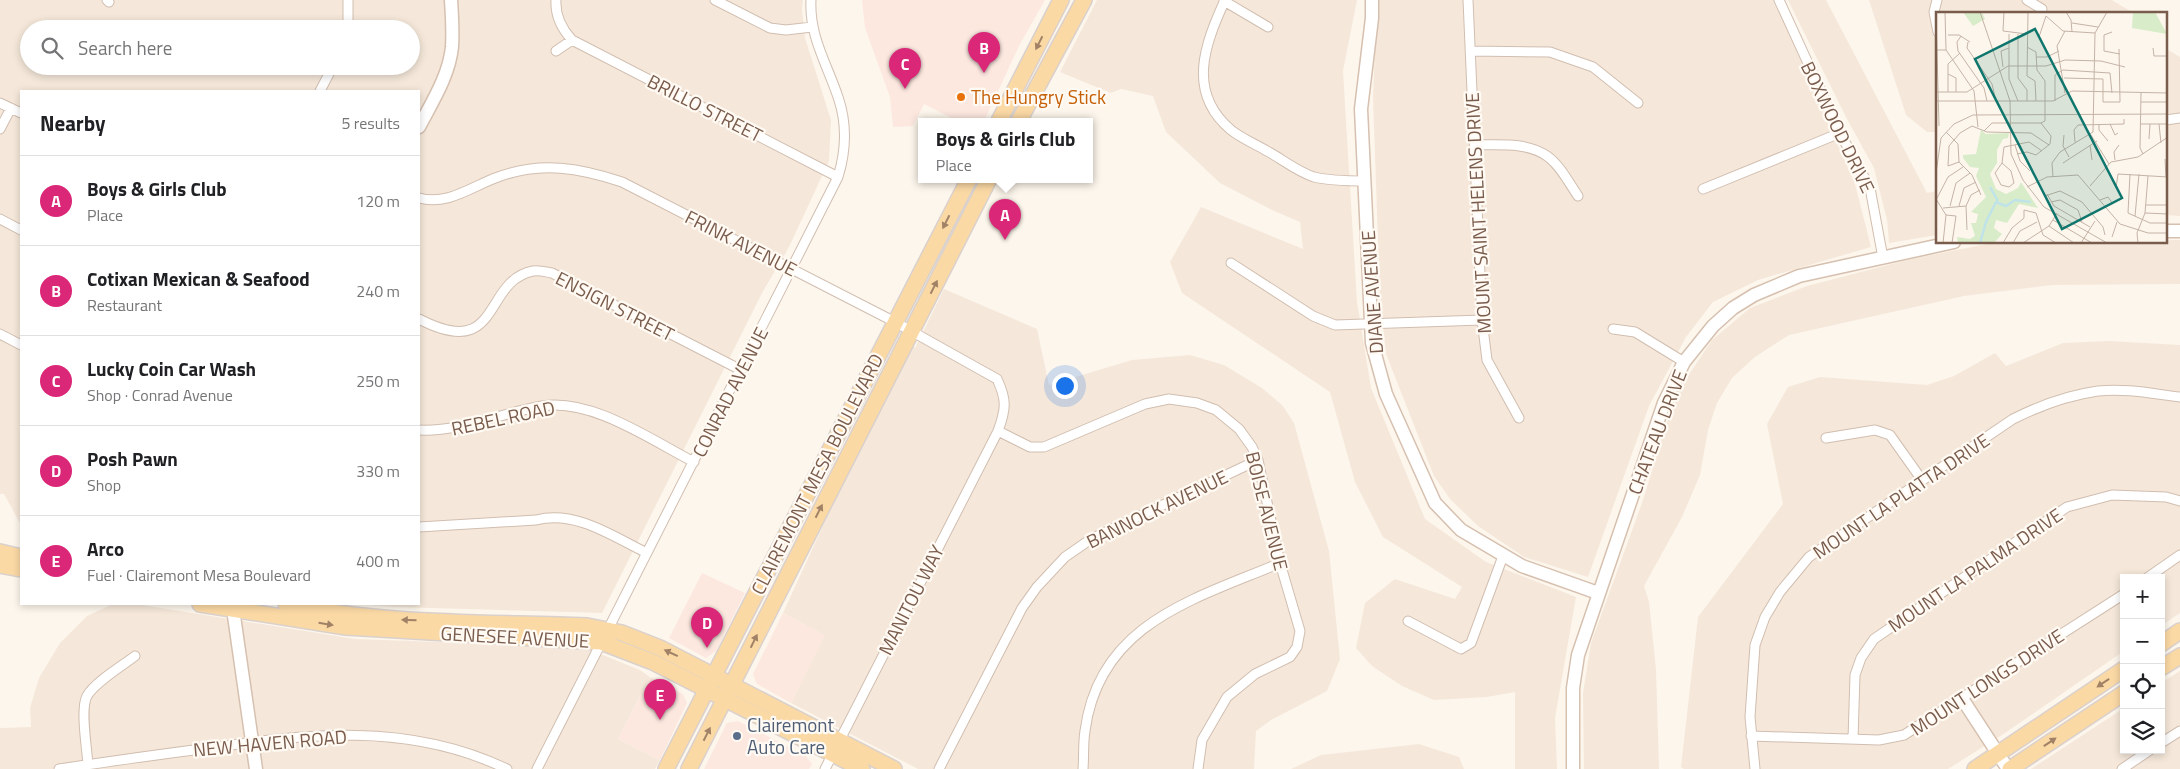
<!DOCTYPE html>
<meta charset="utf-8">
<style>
body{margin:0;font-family:"Titillium Web",sans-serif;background:#f2f2f2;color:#202124}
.controls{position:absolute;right:15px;bottom:15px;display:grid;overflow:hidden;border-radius:0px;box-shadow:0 2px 8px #0003}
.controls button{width:45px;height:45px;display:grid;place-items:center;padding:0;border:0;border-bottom:1px solid #e0e0e0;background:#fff;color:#202124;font:25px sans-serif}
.you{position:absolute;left:1064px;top:385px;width:18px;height:18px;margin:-12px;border:4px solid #fff;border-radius:50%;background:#1a73e8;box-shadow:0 0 0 8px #1a73e833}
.badge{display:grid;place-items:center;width:32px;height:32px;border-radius:50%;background:#db2777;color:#fff;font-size:16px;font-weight:700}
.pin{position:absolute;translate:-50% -41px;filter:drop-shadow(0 1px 2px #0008)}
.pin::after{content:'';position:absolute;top:26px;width:18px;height:15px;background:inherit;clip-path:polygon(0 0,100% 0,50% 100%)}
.popup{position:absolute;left:918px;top:118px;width:175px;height:65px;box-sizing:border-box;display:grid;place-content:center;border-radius:0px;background:#fff;filter:drop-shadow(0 1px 4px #0005);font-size:16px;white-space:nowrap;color:#757577}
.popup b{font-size:19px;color:#202124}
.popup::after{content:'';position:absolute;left:50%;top:100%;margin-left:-10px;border:10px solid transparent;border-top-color:#fff}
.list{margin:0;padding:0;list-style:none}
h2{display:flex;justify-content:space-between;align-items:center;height:65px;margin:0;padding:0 20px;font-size:21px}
h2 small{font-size:16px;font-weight:400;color:#757577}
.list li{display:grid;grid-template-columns:32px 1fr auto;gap:15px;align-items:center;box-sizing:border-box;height:90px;padding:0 20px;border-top:1px solid #e0e0e0}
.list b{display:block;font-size:19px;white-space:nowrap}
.list p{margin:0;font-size:16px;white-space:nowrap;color:#757577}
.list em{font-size:16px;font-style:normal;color:#757577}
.icon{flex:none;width:28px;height:28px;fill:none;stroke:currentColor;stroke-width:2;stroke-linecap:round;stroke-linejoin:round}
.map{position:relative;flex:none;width:2180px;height:769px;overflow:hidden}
.search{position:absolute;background:#fff;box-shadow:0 2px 8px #0003;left:20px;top:20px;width:400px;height:55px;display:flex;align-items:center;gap:12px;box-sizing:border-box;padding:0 18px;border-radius:28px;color:#757577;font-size:19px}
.panel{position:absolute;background:#fff;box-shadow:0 2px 8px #0003;left:20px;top:90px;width:400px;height:515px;border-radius:0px}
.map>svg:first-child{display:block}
</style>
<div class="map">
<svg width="2180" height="769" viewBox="0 0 2180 769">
<rect width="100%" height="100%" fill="#fdf6ec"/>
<path fill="#f5e8da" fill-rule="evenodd" d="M0 0H803L802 9 805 38 831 120 829 161 789 247 762 293 602 613 395 607 358 604H419V91H21V525L4 494H0ZM29 29H411V66H29Z
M1097 0H1357L1343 71 1357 302 1371 388 1425 519 1486 562 1576 597 1555 718 1557 769H1515V692L1487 697 1434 700 1402 686 1372 666 1356 648 1365 603 1395 579 1455 599 1462 587 1383 537 1355 482 1330 392 1182 293 1170 262 1201 207 1303 249 1300 222 1272 210 1220 183 1166 132 1153 96 1121 89 1111 93 1060 72Z
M1377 0H1774L1855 184 1871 247 1758 280 1713 302 1686 337 1649 406 1588 577 1524 557 1478 526 1450 499 1434 476 1386 354 1380 298 1373 98Z
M1788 0H1826L1927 193 1937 191V235L1889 243 1887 220 1874 168 1847 119Z
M1869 0H2112L2135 14H1938L1937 132H1927L1906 115Z
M2168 50 2180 57V216L2166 215Z
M2166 240H2180V284L2052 285 1964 296 1789 335 1755 357 1732 378 1717 403 1708 430 1700 475 1682 517 1644 586 1649 602 1656 669 1659 769H1584L1583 693 1591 643 1642 503 1676 394 1712 340 1750 308 1807 286 1911 259 1992 243 2166 242Z
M944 289 1037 329 1049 385 1132 360 1190 355 1224 365 1262 388 1283 406 1294 423 1329 551 1340 659 1327 691 1271 720 1256 731 1254 769H918L791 703 824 635 783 613 908 340 915 348Z
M2109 341 2180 345V613L2161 626V578H2124V651L2005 733 1948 769H1684L1681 767 1698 617 1783 504 1767 424 1788 387 1820 377 1927 385 1954 376 1995 353 2006 366 2063 343Z
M113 604H136L355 639 583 647 640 670 650 677 618 739 660 760 655 769H0V728L31 727 30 708 39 678 60 643 87 616Z
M2180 671V769H2031L2124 708V750H2161V683Z
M1419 744 1459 757 1464 769H1291L1321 755Z"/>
<path fill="#fde8e0" d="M862 0H1045L1019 46 984 121H957L924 104 913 126 893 127 890 97 865 28Z
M702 573 745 593 716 651 706 658 669 638Z
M783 613 825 635 791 703 757 684 753 674Z
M650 677 683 694 687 703 660 760 618 739Z
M738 721 806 756 812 764 809 769H704L727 723Z"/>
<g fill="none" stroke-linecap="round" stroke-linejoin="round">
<defs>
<path id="street" d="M107 0 109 2
M556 0C555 16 561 28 572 40L838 177
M715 0 770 28 786 30 812 27
M1225 0C1205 44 1186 92 1231 130 1241 138 1255 144 1267 151 1282 159 1298 172 1314 177 1331 181 1348 181 1364 181
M1468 0 1482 320 1487 360 1519 418
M1779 0 1840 133 1870 188 1883 258
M1937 0 1934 12 1938 32
M2027 0 2042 9
M1224 1 1268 27
M348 29V0
M556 51 572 40
M1470 51 1550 52 1593 67 1638 103
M320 91 333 66
M0 103 21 113
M2166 120 2180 118
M0 129 11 108
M1475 145C1499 145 1527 142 1547 156 1560 165 1569 183 1578 196
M1703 189 1840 133
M419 198C448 206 472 186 498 177 541 161 580 168 622 182L895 322 997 379C1007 400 1006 409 998 431L825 769
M0 219 21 230
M1231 263 1313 316 1335 325 1482 320
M419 319C502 362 482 281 533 271 539 270 546 272 552 273L741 370
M1613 329 1635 332 1684 362
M0 334 21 345
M419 430C461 432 501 413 542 406 592 398 651 440 694 462
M998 431 1030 447H1044L1145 404 1169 399 1197 403 1216 410 1239 429 1252 447 1258 460 1280 563 1300 631 1297 647 1290 657 1255 674 1227 697 1202 740 1198 769
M1826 438 1875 430 1890 435 1922 480
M419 527 536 520C576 510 612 536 647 553
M2147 578 2180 555
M1408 621 1461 649 1471 643 1503 556
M1751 736 1879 740 1904 735 2124 594
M1853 739 1855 675 1861 658 1874 639 2067 507 2112 495 2166 497 2180 501
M2161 743 2180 731
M88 765C87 748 80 709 87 696 95 682 122 666 135 656
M59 769C106 762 154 755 202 749 307 734 407 721 507 769
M537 769 838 177C846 151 847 123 838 97 827 64 809 36 811 0
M939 769 1022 608 1037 587 1065 557 1091 539 1258 460
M1083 769C1084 756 1083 743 1085 731 1099 623 1195 599 1280 563
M1755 769 1750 717 1755 645 1765 617 1780 592 1809 557 2013 419C2039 406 2069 395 2098 391 2125 388 2154 394 2180 397
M2122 769 2150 750"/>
<path id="secondary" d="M1372 0V18L1361 109 1372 343 1386 394 1435 503 1461 530 1522 566 1598 593
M419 127C432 102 449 76 452 47 453 32 452 15 451 0
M2166 231H2180
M233 609 256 769
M1963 700 2008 769
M1573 769V688L1578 655 1664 403 1684 362 1713 326 1733 308 1754 295 1799 276 1954 242"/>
<path id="primary" d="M999 121 1061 0
M1019 121 1084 0
M0 552 21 557
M0 565 21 569
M200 604 346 627 601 642 653 662 862 769
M286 604C385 625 486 622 587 626L622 633 660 648 894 769
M2161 644 2180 631
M2161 668 2180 656
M666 769 969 179
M689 769 989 179
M1975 769 2124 669
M2010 769 2124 693"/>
</defs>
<use href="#street" stroke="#d1beb0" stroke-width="11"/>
<use href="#secondary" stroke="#d6c0b0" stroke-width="15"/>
<use href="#primary" stroke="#dad1cd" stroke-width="18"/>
<use href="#street" stroke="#fff" stroke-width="9"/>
<use href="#secondary" stroke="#fff" stroke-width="12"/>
<use href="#primary" stroke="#fbd9a5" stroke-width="15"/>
</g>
<defs><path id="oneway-solid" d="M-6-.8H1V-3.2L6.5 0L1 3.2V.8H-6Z" transform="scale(1.25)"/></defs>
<g fill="#a18267">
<use href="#oneway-solid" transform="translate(1039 43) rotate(117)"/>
<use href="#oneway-solid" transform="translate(946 222) rotate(117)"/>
<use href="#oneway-solid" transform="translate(934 287) rotate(-63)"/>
<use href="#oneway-solid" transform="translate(819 511) rotate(-63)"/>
<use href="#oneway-solid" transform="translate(409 620) rotate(-178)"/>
<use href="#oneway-solid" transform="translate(326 624) rotate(9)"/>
<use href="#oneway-solid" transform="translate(754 641) rotate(-64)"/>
<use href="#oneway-solid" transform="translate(671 653) rotate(-155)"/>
<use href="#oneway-solid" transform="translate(2103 683) rotate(146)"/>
<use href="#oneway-solid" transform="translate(707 734) rotate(-63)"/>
<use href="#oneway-solid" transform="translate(2050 742) rotate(-34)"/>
</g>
<circle fill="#e8710a" stroke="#fffaf3" stroke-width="2" cx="961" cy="97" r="5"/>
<circle fill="#5c6f8a" stroke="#fffaf3" stroke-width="2" cx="737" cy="736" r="5"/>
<g text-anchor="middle" stroke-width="4.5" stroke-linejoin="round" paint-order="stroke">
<g font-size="19" fill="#c56008" stroke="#fffaf3" text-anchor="start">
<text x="971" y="104">The Hungry Stick</text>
</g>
<g font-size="19" fill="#7a5c4d" stroke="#fffaf3">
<text transform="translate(705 108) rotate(27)" y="7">BRILLO STREET</text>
<text transform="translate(1838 127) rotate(64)" y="7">BOXWOOD DRIVE</text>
<text transform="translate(1478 213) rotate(-93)" y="7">MOUNT SAINT HELENS DRIVE</text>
<text transform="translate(741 243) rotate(27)" y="7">FRINK AVENUE</text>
<text transform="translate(1372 292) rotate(-94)" y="7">DIANE AVENUE</text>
<text transform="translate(615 306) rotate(27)" y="7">ENSIGN STREET</text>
<text transform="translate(730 392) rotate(-63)" y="7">CONRAD AVENUE</text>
<text transform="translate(503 418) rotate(-12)" y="7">REBEL ROAD</text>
<text transform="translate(1657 432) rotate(-69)" y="7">CHATEAU DRIVE</text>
<text transform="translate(817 474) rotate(-63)" y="7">CLAIREMONT MESA BOULEVARD</text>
<text transform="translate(1901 496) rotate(-34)" y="7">MOUNT LA PLATTA DRIVE</text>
<text transform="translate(1157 509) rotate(-26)" y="7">BANNOCK AVENUE</text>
<text transform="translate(1267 511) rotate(76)" y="7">BOISE AVENUE</text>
<text transform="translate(1975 570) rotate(-34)" y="7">MOUNT LA PALMA DRIVE</text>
<text transform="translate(911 600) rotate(-63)" y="7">MANITOU WAY</text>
<text transform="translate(515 637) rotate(3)" y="7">GENESEE AVENUE</text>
<text transform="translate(1987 682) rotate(-33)" y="7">MOUNT LONGS DRIVE</text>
<text transform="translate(270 743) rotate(-5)" y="7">NEW HAVEN ROAD</text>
</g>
<g font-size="19" fill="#4e5e75" stroke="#fffaf3" text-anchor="start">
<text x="747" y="732">Clairemont<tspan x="747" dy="22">Auto Care</tspan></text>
</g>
</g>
<g transform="translate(1936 12)">
<rect width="231" height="231" fill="#fdf6ec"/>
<path d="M27 0H46L49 7 37 14ZM197 0H219L231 22 196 16ZM45 118 50 122 73 121 72 126 67 127 61 138V151L54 162 60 177 70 182 82 176 85 170 102 196 83 192 71 211 60 208 58 216 66 222 58 231H22L21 225 34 227 39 224 35 211H40L42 202 35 200 50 185 40 164 43 156 34 155 27 146V143L40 142Z" fill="#d8ecc9"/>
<path fill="none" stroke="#bfe3e8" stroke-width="2.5" d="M54 175 62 189M44 231 50 210 60 190 70 194 79 188 95 190"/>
<path fill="none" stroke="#c5b3a7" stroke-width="1" d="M9 0 10 38M44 0 74 89 75 142 87 168 108 195 171 231M68 0 67 19 91 22M92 0 91 64 99 69 100 89M130 0 135 8 136 20M0 3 3 114M136 11 162 15M129 19 121 34 129 81M176 20 168 23V39L184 42M73 22V67L82 89M82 22V66L91 78V89M12 23H23L34 30M25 24 21 30 22 39 48 76 51 89M103 25 110 4 127 19 159 21M32 30 31 36 56 72 60 89M91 35 100 40 101 58 109 69V109L105 111M217 36 218 44H232M0 38H10L38 79 42 115M100 45H111L123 39M67 55 65 39 73 36M12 62 20 66V80M128 66 167 67V90H184L183 37M0 80H31L72 54H110L129 48 165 49 189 55M12 80V52L24 41M205 81 204 136 207 142M0 89H117L136 79 232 81M119 89V63L127 58 174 61 176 81M205 90H232M163 112V118L172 129M174 112 179 123 182 121M205 112H232M223 112 225 131M48 119 56 111H105M10 120 22 132 23 150 36 163 45 183M128 123 127 134 133 145M155 123 173 152M213 127 214 112M139 130 138 118 142 113 188 112V107M79 133 84 149 94 159M154 133 156 148M81 142 91 140 100 143 114 132 115 124 105 111M229 147 230 165M179 148 178 140 183 133M23 150 12 154 13 134 24 121 36 114 51 120 95 121 113 133M66 151 75 159 78 171 73 175 65 173 59 161 66 151 68 135 93 130 106 139M127 151 161 129M0 161 5 126 18 112 37 103 232 102M194 162 192 201 214 211H232M117 165 116 151 124 140 157 120 159 21 171 0M154 174 175 150 202 145 232 125M91 175 111 165 142 163 184 212 212 221H232M180 176 182 162 232 165M111 182 118 194 154 215M109 184 124 179 146 190 167 215 169 223M0 187 10 203 7 231M0 188 12 165 27 155M164 188 172 185 177 192M115 190 124 188 142 198 146 210M210 193H232M14 194 20 171 34 161M23 194 28 176 40 170M7 196 30 194M209 201 232 202M10 203 20 204 16 231M199 204 203 162M117 208 156 231M113 214 138 231M31 218 30 194 35 183 44 178M176 225 181 210M67 231 76 216 88 206V198L100 201 107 223 120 231M77 231 84 219 101 210M87 231 113 214 121 201M145 231 159 209M202 231 201 221 209 201 212 164"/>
<path fill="#0f766e" fill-opacity="0.15" stroke="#0f766e" stroke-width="2.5" d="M99 17 186 186 126 217 39 47Z"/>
<rect width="231" height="231" fill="none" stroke="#7a5c4d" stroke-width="2.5"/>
</g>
</svg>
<div class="controls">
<button>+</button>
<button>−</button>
<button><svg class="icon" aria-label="locate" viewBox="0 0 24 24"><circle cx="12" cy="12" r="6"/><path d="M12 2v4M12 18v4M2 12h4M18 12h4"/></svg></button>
<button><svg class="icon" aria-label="layers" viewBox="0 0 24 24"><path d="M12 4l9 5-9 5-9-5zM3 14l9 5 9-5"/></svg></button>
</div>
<div class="you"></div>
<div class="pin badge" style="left:1005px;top:240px">A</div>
<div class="popup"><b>Boys &amp; Girls Club</b>Place</div>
<div class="pin badge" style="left:984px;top:73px">B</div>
<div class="pin badge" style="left:905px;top:89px">C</div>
<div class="pin badge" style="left:707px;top:648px">D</div>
<div class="pin badge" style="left:660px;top:720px">E</div>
<div class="search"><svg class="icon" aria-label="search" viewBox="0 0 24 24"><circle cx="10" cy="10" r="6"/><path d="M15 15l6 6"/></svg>Search here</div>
<section class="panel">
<h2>Nearby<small>5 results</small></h2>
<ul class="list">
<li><span class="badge">A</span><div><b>Boys &amp; Girls Club</b><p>Place</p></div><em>120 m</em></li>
<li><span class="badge">B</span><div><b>Cotixan Mexican &amp; Seafood</b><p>Restaurant</p></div><em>240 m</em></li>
<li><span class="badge">C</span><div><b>Lucky Coin Car Wash</b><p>Shop · Conrad Avenue</p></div><em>250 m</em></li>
<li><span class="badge">D</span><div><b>Posh Pawn</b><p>Shop</p></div><em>330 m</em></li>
<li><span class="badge">E</span><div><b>Arco</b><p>Fuel · Clairemont Mesa Boulevard</p></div><em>400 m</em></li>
</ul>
</section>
</div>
